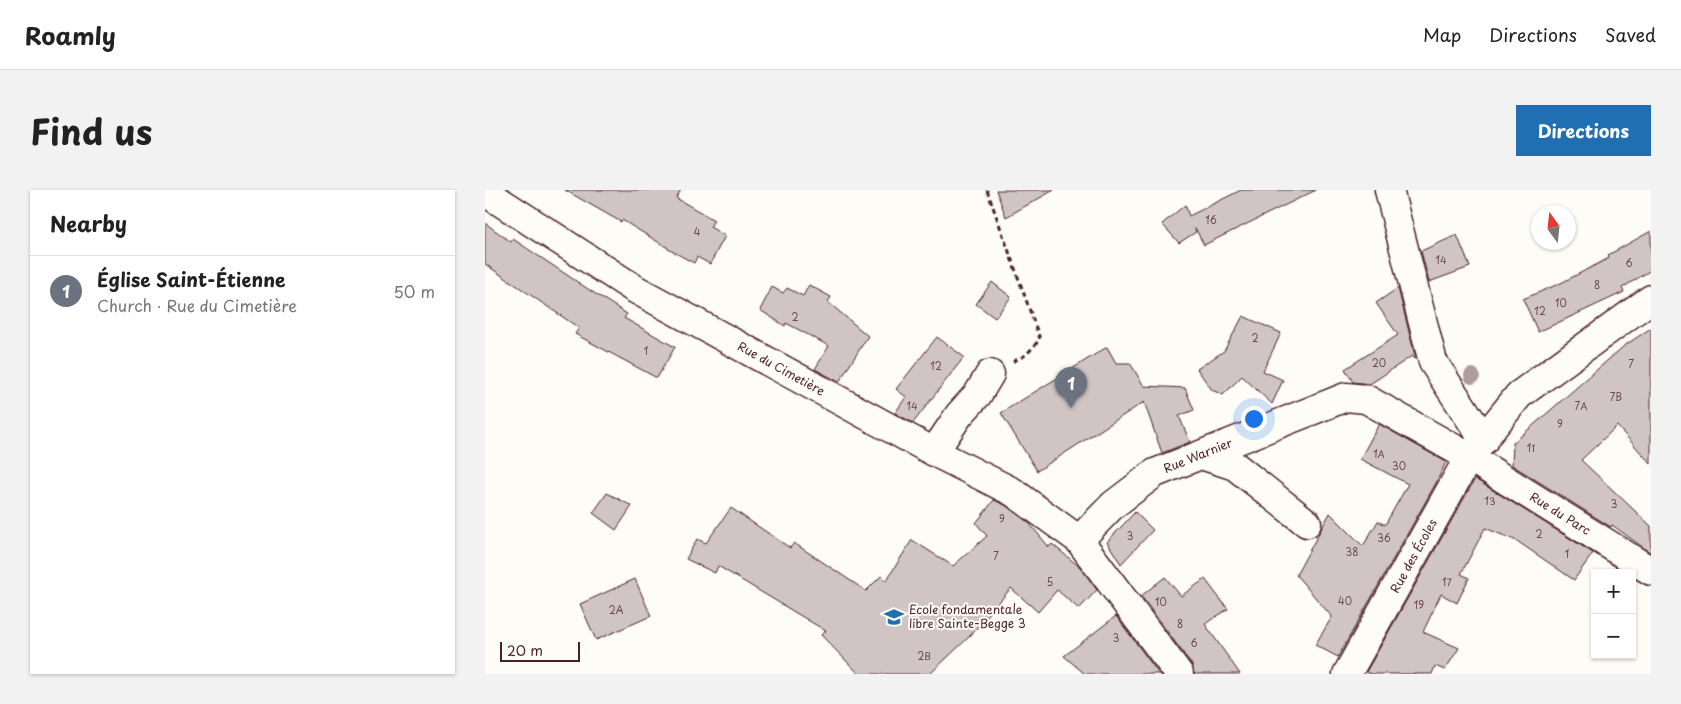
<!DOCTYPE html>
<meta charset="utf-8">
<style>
body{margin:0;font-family:"Playpen Sans",sans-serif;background:#f2f2f2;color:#222}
.controls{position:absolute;right:15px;bottom:15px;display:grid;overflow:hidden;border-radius:0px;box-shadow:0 1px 4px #0004}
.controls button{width:45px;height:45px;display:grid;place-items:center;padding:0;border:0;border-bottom:1px solid #e0e0e0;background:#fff;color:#222;font:25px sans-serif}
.compass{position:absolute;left:1046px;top:15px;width:45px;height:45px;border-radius:50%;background:#fff;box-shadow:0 1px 4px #0004;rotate:345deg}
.scale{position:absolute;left:15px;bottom:12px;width:80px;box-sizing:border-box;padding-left:5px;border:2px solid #4a1f2b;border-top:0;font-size:14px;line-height:18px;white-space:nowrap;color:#4a1f2b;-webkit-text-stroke:4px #fdfcf7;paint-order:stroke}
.you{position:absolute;left:768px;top:228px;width:18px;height:18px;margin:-12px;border:4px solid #fff;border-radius:50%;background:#1a73e8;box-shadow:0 0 0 8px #1a73e833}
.badge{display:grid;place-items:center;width:32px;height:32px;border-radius:50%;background:#1f6fb2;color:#fff;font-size:16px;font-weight:700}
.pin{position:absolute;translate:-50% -41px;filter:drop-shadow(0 1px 2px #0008)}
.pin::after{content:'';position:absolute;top:26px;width:18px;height:15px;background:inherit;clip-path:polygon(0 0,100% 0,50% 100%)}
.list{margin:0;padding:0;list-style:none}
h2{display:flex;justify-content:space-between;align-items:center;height:65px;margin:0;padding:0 20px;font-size:21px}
h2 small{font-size:16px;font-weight:400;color:#767676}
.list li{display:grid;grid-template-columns:32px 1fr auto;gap:15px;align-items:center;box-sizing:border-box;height:70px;padding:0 20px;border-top:1px solid #e0e0e0}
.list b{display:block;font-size:19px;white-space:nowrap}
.list p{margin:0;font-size:16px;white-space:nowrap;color:#767676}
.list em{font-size:16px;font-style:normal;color:#767676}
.map{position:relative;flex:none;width:1166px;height:484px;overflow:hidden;border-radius:0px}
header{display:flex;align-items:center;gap:30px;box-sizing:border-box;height:70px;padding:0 25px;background:#fff;border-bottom:1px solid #e0e0e0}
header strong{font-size:24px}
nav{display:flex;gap:28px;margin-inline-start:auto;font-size:18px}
.intro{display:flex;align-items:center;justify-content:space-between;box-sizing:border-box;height:120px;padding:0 30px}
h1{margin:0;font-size:35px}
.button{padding:12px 22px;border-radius:0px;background:#1f6fb2;color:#fff;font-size:18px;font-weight:700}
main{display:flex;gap:30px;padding:0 30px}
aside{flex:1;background:#fff;border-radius:0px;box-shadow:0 1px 4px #0004}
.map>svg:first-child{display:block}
</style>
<header>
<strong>Roamly</strong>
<nav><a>Map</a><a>Directions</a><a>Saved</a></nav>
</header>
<div class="intro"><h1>Find us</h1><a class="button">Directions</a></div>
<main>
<aside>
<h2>Nearby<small></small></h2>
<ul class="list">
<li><span class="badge" style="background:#6b7280">1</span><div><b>Église Saint-Étienne</b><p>Church · Rue du Cimetière</p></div><em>50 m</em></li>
</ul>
</aside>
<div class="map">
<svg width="1166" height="484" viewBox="0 0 1166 484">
<rect width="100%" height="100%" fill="#fdfcf7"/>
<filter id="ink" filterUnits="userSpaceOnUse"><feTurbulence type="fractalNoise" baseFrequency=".02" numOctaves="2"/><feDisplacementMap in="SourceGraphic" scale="10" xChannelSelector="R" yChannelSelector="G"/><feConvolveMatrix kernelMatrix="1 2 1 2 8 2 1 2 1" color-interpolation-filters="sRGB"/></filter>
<g filter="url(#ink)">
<path fill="#d0c5c4" stroke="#4a1f2b" d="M80 0H196L191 8 229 30 225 37 240 46 225 74 212 67 209 73 183 59V58L137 30 136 32Z
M511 0H569L521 27Z
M756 0H831L719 55 710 38 711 42 694 53 677 34 700 15 704 26Z
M0 33 26 52 28 49 106 101 142 124 139 128 190 157 172 188 90 144 94 138 0 74Z
M1166 41V80L1137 98 1139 102 1053 142 1038 109 1076 93 1124 68 1123 65Z
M972 45 985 77 944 92 936 61Z
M507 92 526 107 510 128 491 114Z
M324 95 346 107 343 112 383 146 354 192 330 179 344 156 301 133 300 136 275 120 287 97 298 103 302 98 318 106Z
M913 98 931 170 927 166 885 194 868 192 860 179 913 145 891 113Z
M758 126 796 143 778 181 798 190 787 214 757 186 738 205 727 200 712 179 739 161Z
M1166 138V274L1132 236 1096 270 1166 336V363L1127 335 1126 337 1027 275 1028 253 1139 156Z
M452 147 479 167 428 233 410 223 421 207 411 199Z
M622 157 631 173H645L659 196 700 198 709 220 694 226 705 252 677 263 659 212 552 281 516 223Z
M894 234 961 272 951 293 853 467 830 455 847 427 811 385 845 323 878 356 893 331 900 335 923 294 875 269Z
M990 289 1108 363 1089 390 1032 351 1000 338 976 384 984 388 972 413 956 404 938 442 974 458 960 480 950 476 947 484H886L881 482Z
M122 303 147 316 131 340 108 323Z
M509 310 520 315 544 333 564 357 567 354 596 378 612 400 594 419 572 400 553 422 526 398 485 446 445 484H374L336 445 341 441 233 376 230 383 201 369 212 349 221 353 246 318 305 358 309 353 381 401 396 386 401 391 427 350 468 376 502 346 491 333Z
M650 322 668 340 636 374 622 352Z
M680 387 696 406 720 389 726 397 743 419 720 434 755 484H709L707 475 656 406Z
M150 389 166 426 111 450 95 414Z
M631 426 674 484H600L579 466Z"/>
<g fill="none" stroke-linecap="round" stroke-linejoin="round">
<defs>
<path id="minor" d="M904 0 948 172 999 250
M0 2 150 99 449 262 528 302 594 350 694 484
M449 262 474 225 493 204 505 184
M716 265 750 276 822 333
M594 350 628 315 670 283 861 207 881 209 984 267 1166 381
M862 484 984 267 1034 205 1166 109"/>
</defs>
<use href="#minor" stroke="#4a1f2b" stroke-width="31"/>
<path stroke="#4a1f2b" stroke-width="3" stroke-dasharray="5 4" stroke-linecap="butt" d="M502 0 555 149 541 165 527 172"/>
<use href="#minor" stroke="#fdfcf7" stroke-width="28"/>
</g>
<circle fill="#af9c9f" cx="987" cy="186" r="8"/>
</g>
<defs>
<symbol id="school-bare" viewBox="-9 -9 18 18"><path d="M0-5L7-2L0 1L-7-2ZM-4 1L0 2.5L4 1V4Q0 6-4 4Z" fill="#1f6fb2" stroke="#fdfcf7" stroke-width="2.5" paint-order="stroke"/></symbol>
</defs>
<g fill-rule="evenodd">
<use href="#school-bare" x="395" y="413" width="28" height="28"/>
</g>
<g text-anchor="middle" stroke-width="4" stroke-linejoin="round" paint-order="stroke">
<g font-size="10" fill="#6c4851">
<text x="726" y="34">16</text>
<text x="212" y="46">4</text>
<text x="956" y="74">14</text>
<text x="1144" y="77">6</text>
<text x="1112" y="99">8</text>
<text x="1076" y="117">10</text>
<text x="1055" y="125">12</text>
<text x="310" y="131">2</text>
<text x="770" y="152">2</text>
<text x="161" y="165">1</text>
<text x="894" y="177">20</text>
<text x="1146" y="178">7</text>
<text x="451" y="180">12</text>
<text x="1131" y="211">7B</text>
<text x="427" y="220">14</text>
<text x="1096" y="220">7A</text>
<text x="1075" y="238">9</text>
<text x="1046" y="262">11</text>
<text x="894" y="268">1A</text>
<text x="914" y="280">30</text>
<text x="1005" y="315">13</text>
<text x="1129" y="318">3</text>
<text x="517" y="333">9</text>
<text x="1054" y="348">2</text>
<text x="645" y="350">3</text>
<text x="899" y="352">36</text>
<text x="867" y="366">38</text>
<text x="1082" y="368">1</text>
<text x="511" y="370">7</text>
<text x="565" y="396">5</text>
<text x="962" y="396">17</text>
<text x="860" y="415">40</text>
<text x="676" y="416">10</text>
<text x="934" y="419">19</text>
<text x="131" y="424">2A</text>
<text x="695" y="438">8</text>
<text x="631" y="452">3</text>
<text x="709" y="457">6</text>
<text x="439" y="470">2B</text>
</g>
<g font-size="12" fill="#4a1f2b" stroke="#fdfcf7">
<text transform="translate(296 179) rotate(29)" y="4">Rue du Cimetière</text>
<text transform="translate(713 266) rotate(-22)" y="4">Rue Warnier</text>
<text transform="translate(1075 324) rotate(32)" y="4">Rue du Parc</text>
<text transform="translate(929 366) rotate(-61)" y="4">Rue des Écoles</text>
</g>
<g font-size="12" fill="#4a1f2b" stroke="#fdfcf7" text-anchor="start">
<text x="424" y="424">Ecole fondamentale<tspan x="424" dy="14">libre Sainte-Begge 3</tspan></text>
</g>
</g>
</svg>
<div class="controls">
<button>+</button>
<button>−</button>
</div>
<svg class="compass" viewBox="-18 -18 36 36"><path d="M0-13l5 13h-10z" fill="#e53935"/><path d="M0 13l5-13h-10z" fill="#767676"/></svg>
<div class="scale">20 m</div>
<div class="you"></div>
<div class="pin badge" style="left:586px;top:218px;background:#6b7280">1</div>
</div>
</main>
